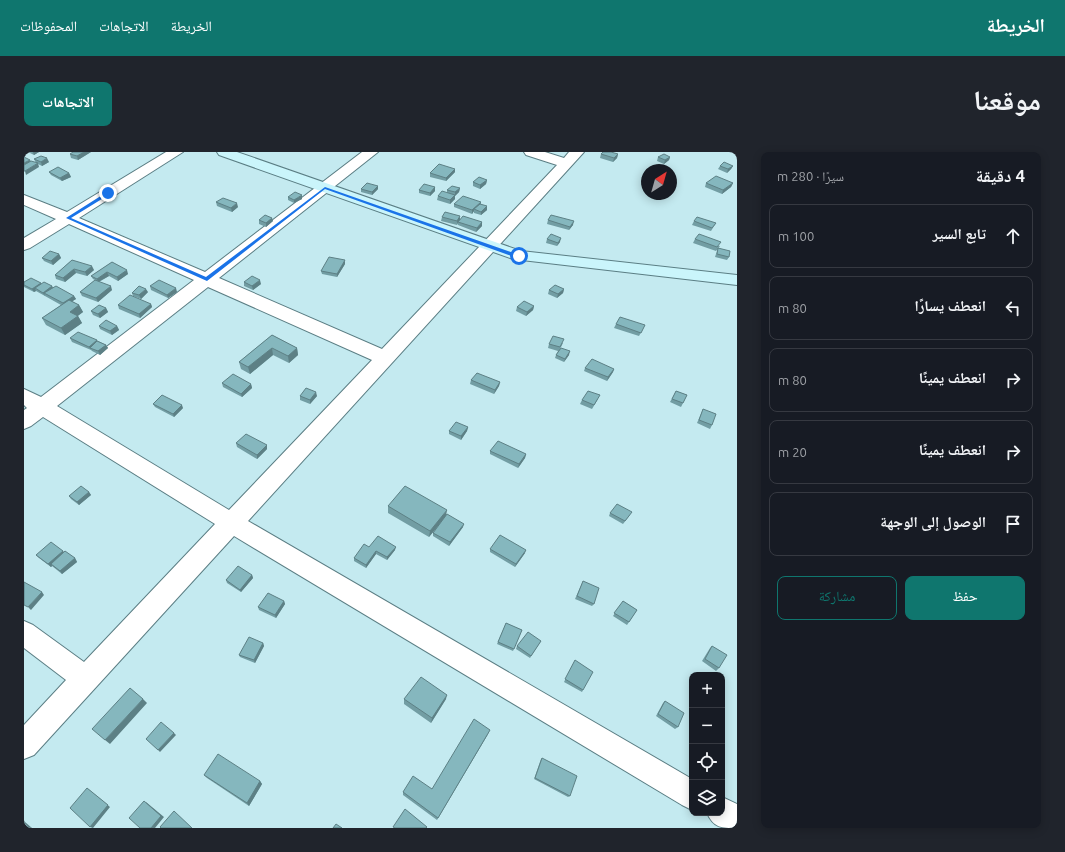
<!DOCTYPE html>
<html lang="ar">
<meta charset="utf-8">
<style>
body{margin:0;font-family:Ubuntu,"Noto Naskh Arabic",sans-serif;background:#20242c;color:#f1f3f6;direction:rtl}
.controls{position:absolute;right:12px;bottom:12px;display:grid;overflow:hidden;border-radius:8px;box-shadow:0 2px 10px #0003}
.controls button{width:36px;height:36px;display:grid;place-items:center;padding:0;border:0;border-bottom:1px solid #363941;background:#171b24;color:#f1f3f6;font:20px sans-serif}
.compass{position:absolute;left:617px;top:12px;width:36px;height:36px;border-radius:50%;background:#171b24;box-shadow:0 2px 10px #0003;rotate:37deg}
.stop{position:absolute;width:12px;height:12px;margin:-9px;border:3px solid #1a73e8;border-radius:50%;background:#fff}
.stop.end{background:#1a73e8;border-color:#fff;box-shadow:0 1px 4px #0008}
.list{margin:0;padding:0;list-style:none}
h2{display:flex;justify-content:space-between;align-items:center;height:52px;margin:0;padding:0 16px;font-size:17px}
h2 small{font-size:13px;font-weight:400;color:#9ea1a6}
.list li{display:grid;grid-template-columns:26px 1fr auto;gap:12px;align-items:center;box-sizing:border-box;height:64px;margin:0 8px 8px;padding:0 8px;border:1px solid #363941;border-radius:8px}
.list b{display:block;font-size:15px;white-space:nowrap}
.list em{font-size:13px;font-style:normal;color:#9ea1a6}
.actions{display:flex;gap:8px;padding:12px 16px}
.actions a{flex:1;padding:9px 0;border:1px solid #0f766e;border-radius:8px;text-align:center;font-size:14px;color:#0f766e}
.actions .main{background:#0f766e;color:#fff}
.icon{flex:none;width:22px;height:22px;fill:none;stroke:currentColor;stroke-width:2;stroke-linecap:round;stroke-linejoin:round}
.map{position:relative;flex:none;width:713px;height:676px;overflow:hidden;direction:ltr;border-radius:8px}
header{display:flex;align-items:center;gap:24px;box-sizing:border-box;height:56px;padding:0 20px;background:#0f766e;color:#fff}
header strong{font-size:19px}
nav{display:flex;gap:22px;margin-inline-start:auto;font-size:14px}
.intro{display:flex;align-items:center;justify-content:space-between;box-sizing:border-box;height:96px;padding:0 24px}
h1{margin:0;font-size:28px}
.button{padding:10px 18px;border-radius:8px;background:#0f766e;color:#fff;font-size:14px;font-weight:700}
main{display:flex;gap:24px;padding:0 24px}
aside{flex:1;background:#171b24;border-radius:8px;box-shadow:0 2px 10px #0003}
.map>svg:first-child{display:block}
</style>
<header>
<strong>الخريطة</strong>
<nav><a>الخريطة</a><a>الاتجاهات</a><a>المحفوظات</a></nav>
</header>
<div class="intro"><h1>موقعنا</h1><a class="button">الاتجاهات</a></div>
<main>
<aside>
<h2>4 دقيقة<small>سيرًا · 280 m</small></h2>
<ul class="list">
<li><svg class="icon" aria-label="ahead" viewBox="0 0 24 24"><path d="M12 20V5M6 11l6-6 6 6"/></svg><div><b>تابع السير</b></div><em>100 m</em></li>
<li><svg class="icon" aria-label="left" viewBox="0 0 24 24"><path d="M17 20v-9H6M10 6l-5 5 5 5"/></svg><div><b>انعطف يسارًا</b></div><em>80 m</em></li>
<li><svg class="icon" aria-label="right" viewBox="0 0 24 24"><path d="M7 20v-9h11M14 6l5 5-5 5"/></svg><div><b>انعطف يمينًا</b></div><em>80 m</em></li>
<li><svg class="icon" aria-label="right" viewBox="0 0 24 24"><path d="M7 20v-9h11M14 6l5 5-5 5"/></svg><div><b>انعطف يمينًا</b></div><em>20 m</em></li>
<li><svg class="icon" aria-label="arrive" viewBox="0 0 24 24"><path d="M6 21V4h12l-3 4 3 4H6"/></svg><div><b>الوصول إلى الوجهة</b></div></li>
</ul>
<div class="actions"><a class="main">حفظ</a><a>مشاركة</a></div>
</aside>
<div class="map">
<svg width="713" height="676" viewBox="0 0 713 676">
<rect width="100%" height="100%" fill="#c4eaf0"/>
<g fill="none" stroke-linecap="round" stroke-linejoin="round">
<defs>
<path id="street" d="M142 0H159L55 66 181 120 338 0H354L195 126 358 197 533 13 502 3 500 0H521L540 6 545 0H560L224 369 668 627V658L658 653 210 384 10 603 0 607V573L42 528 0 496V469L9 473 60 510 191 372 19 265 7 274 0 277V258L3 256 0 253V237L17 245 170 128 45 72 6 96 0 98V86L32 67 0 53V43L43 60ZM184 135 348 208 205 358 33 254Z
M698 645 713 652V676C697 676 690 676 683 661H698Z"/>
<path id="secondary" d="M193 0H213L497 99 713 123V133L489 107 195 3Z"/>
</defs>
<use href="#street" stroke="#5b7e84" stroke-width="2"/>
<use href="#secondary" stroke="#5b7e84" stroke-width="2"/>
<use href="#street" fill="#fff" fill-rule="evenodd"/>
<use href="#secondary" fill="#caf5fb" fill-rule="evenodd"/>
</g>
<path fill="#729da3" d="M4 0H15L10 3Z
M67 0 54 8 47 6 46 2Z
M577 2H594L593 6 589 10 576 6Z
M634 5H646L645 8 640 12 633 9Z
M10 7 25 10 18 14 12 11Z
M696 14H709L707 17 703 21 694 17Z
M431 17V20L422 29 406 25V21Z
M25 20 45 21 47 25 38 29 27 23Z
M463 28 462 32 456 37 449 34V30Z
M682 31H709L707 35 698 42 681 35Z
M354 34V37L348 43 337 40V37Z
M411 35V39L406 44 395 41V38Z
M436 36 435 40 431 44V47L426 52 413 48 414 44 423 41V38Z
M264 45 278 47 270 51 264 48Z
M192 50 214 55 208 60 193 54Z
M457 50V52L463 58 457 63 450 61V59L448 62 430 55V52Z
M418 65 436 67 458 74 452 80 434 73V71L433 73 417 69Z
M248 66 249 69 242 75 235 72V68Z
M524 68 549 73 545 78 523 72Z
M670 69 692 71 687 79 668 73Z
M523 87 536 90 533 94 522 91Z
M671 87 696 94 692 99 669 91Z
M694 96 705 105 703 108 691 105Z
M35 102 37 106 29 113 20 109 18 106Z
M48 108 70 118 63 124 52 121 41 130 32 127 31 123Z
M88 110 104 122 94 129 85 124 75 130 88 138 74 150 58 144 56 140 71 128 69 127 67 124Z
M321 112 313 125 298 122 297 119Z
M0 130 18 132 28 134 29 136 50 144 52 147 48 149 55 153 59 160 54 164 58 171 41 183 22 173 18 166 37 153 12 139 10 140 0 135Z
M220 130 237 132 229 138 220 134Z
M126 134 153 140 144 146 127 138Z
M540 137 539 141 533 146 524 142 525 138Z
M124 140 117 147 109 144 108 141Z
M127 152 128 155 116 166 95 157 94 153Z
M510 154 509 158 502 164 492 159 493 155Z
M82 156 84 160 76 166 69 163 67 159Z
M592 172 621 173 615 184 590 176Z
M75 174H93L95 178 88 183 76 177Z
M248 183 273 196 274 203 265 211 249 203 226 222 217 217 215 210Z
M46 186 74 189 82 193 84 196 76 203 68 199 67 198 48 190Z
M539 191 536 197 545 203 540 210 531 206 532 203 534 199 524 196 525 192Z
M561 216 590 217 589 220 583 229 560 219Z
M447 228 476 230 475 234 470 242 446 232Z
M198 231 227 232 228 236 218 245 199 235Z
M652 239 663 243 657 255 646 250Z
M276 244H293L286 252 276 248Z
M574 247 568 257 556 252 558 248Z
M129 252 159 256 150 265 131 255Z
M679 257 688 273 686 277 673 271Z
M444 275 443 279 437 288 425 282V279Z
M212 291 243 293V297L233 307 213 295Z
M466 299 502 302 501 306 494 316 466 302Z
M65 340 67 343 55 353 47 347 45 344Z
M364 354 422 363 439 375 425 394 409 384V381L415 373 405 385 364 361Z
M586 361 606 363 599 372 585 364Z
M345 395 371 398 363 408 352 402 342 416 330 409V406Z
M466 397 501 401 491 415 466 400Z
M40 400 51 406 53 410 38 422 28 414 27 415 15 406 12 403Z
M228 423 229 426 217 440 203 431 202 428Z
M559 429 570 452 568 454 551 447Z
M260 449 261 452 252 466 235 458 234 455Z
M599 449 613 458 603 473 589 464Z
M482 471 498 478 489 499 473 492Z
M517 489 506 506 492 497 493 494Z
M239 491 240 494 231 511 216 505 215 503Z
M688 494 695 516 692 519 678 509 686 496Z
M551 508 559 538 558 540 540 530Z
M380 547H422L407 571 380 552Z
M641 549 654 575 651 577 632 564 639 551Z
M464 582 413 668 379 643V640L408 637Z
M518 606 546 644 544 645 510 627 517 607Z
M180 623 236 629 238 632 225 654 183 626Z"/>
<path fill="#5d8085" d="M9 0H15L10 3Z
M60 0H67L54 8 53 4Z
M594 2 593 6 589 10 590 6Z
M646 5 645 8 640 12 641 8Z
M23 6 25 10 18 14 17 10Z
M6 8 8 11 0 15V11Z
M14 11 15 15 2 23 1 19Z
M709 14 707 17 703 21 704 17Z
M431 17V20L422 29V26Z
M45 21 47 25 38 29 36 26Z
M463 28 462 32 456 37V33Z
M709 31 707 35 698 42 699 38Z
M354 34V37L348 43V40Z
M411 35V39L406 44V41Z
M436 36 435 40 431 44V40Z
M278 43V47L270 51V48Z
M431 43V47L426 52V48Z
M457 50 456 53 450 57V59L448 62V58Z
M213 51 214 55 208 60 207 56Z
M463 54V58L457 63V60Z
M436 64V68L434 70 433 73V69Z
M248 66 249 69 242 75V71Z
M550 69 549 73 545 78 546 75Z
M458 70V74L452 80 453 76Z
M537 86 536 90 533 94 534 91Z
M35 102 37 106 29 113 27 109Z
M321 108V112L313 125V122Z
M68 114 70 118 63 124 61 120Z
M50 117 52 121 41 130 39 126Z
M103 118 104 122 94 129 93 125Z
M83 120 85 124 74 130 73 127Z
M236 128 237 132 229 138 228 134Z
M17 131 19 135 11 136 12 139 10 140 8 137Z
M28 134 30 138 20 141 21 144 19 141Z
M87 134 88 138 74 150 72 146Z
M152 136 153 140 144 146 143 143Z
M122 137 124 140 117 147 115 143Z
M540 137 539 141 533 146 534 142Z
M50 144 52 147 41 154 39 151Z
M127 152 128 155 116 166 115 162Z
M55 153 59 160 49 167 46 160Z
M510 154 509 158 502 164 503 160Z
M82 156 84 160 76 166 74 162Z
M54 164 58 171 41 183 37 176Z
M93 174 95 178 88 183 86 179Z
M73 188 75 192 66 196 67 198 65 195Z
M82 193 84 196 76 203 74 199Z
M248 196 249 203 226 222 224 215Z
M273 196 274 203 265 211 264 204Z
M546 199 545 203 540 210 541 207Z
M590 217 589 220 583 229 584 225Z
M476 230 475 234 470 242 471 238Z
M227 232 228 236 218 245 217 242Z
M292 240 293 244 286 252V248Z
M158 253 159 256 150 265 149 262Z
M444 275 443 279 437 288V284Z
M243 293V297L233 307V303Z
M502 302 501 306 494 316 495 312Z
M65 340 67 343 55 353 53 350Z
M423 358 422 364 405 385 406 379Z
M440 372 439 375 425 394 426 390Z
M372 395 371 398 363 408V405Z
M502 398 501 401 491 415 492 412Z
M39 399 42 402 27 412 28 414 27 415 24 412Z
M352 399V402L342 416V413Z
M51 406 53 410 38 422 36 419Z
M228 423 229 426 217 440 216 438Z
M18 440 20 443 7 458 4 455Z
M260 449 261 452 252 466 251 463Z
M239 491 240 494 231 511 230 508Z
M423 543 422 547 407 571 408 566Z
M119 547 123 551 86 592 81 588Z
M466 578 464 582 413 668 414 666Z
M150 581 152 583 136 600 134 598Z
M236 629 238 632 225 654 223 651Z
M63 636 86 655 69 676 66 675Z
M122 650 140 665 131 676H127Z
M0 669 1 670 8 676H5L0 670Z"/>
<path fill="#85b7be" stroke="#5d8085" d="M49 0H60L53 4 46 2Z
M579 0H587L594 2 590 6 577 2Z
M640 2 646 5 641 8 634 5Z
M17 4 23 6 17 10 10 7Z
M0 5 6 8 0 11Z
M7 9 14 11 1 19H0V13Z
M700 10 709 14 704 17 696 14Z
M415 12 431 17 422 26 406 21Z
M34 15 45 21 36 26 25 20Z
M692 24 709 31 699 38 682 31Z
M455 25 463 28 456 33 449 30Z
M343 31 354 34 348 40 337 37Z
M400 32 411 35 406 41 395 38Z
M428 34 436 36 431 40 423 38Z
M418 39 431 43 426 48 414 44Z
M271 40 278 43 270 48 264 45Z
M439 44 457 50 448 58 430 52Z
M199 46 213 51 207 56 192 50Z
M456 52 463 54 457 60 450 57Z
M421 60 436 64 433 69 418 65Z
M241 63 248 66 242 71 235 68Z
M527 63 550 69 546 75 524 68Z
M439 64 458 70 453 76 434 70Z
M673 65 692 71 688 76 670 69Z
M527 82 537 86 534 91 523 87Z
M675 82 697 90 693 95 671 87Z
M694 96 706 99 705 105 693 102Z
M26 99 35 102 27 109 18 106Z
M305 105 321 108 313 122 297 119Z
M48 108 68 114 61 120 50 117 39 126 31 123Z
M88 110 103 118 93 125 83 120 73 127 67 124Z
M228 124 236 128 228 134 220 130Z
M7 126 17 131 8 137 0 133V130Z
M71 128 87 134 72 146 56 140Z
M135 128 152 136 143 143 126 134Z
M20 130 28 134 19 141 11 136Z
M531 133 540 137 534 142 525 138Z
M32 134 50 144 39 151 20 141Z
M115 134 122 137 115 143 108 141Z
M106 143 127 152 115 162 94 153Z
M45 148 55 153 46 160 54 164 37 176 18 166Z
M500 149 510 154 503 160 493 155Z
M75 153 82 156 74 162 67 159Z
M596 165 621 173 617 181 592 172Z
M82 168 93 174 86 179 75 174Z
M54 180 73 188 65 195 46 186Z
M248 183 273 196 264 204 248 196 224 215 215 210Z
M529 184 540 187 536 195 525 192Z
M73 189 82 193 74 199 66 196Z
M537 196 546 199 541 207 532 203Z
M568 207 590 217 584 225 561 216Z
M453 221 476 230 471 238 447 228Z
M209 222 227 232 217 242 198 231Z
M282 236 292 240 286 248 276 244Z
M564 239 576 243 570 253 558 248Z
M652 239 663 243 659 251 648 247Z
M138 243 158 253 149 262 129 252Z
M679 257 692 262 688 273 675 268Z
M432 270 444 275 437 284 425 279Z
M222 282 243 293 233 303 212 291Z
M474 289 502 302 495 312 466 299Z
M57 334 65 340 53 350 45 344Z
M381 334 423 358 406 379 364 354Z
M593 352 608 360 601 369 586 361Z
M423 362 440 372 426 390 409 381Z
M476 383 502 398 492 412 466 397Z
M354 384 372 395 363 405 352 399 342 413 330 406 340 392 345 395Z
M27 390 39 399 24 412 12 403Z
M41 399 51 406 36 419 27 412Z
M214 414 228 423 216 438 202 428Z
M559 429 575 436 570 452 553 444Z
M0 430 18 440 4 455 0 453Z
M244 441 260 449 251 463 234 455Z
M599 449 613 458 605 470 590 461Z
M482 471 498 478 490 497 474 490Z
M504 480 517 489 507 504 493 494Z
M225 485 239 491 230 508 215 503Z
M688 494 703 503 695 516 681 507Z
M551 508 569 520 559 538 541 527Z
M397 525 423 543 408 566 380 547Z
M106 536 119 547 81 588 68 577Z
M641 549 660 561 654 575 634 562Z
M450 567 466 578 414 666 379 640 389 624 408 637Z
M137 570 150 581 134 598 122 587Z
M194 602 236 629 223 651 180 623Z
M518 606 553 624 546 644 511 626Z
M63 636 84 653 66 675 46 656Z
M120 649 137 664 127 676H116L105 666Z
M381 657 403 675 402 676H371L369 675Z
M150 659 168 676H137L136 675Z
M0 670 5 676H0Z
M312 672 318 676H309Z"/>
<path fill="#1a73e8" d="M301 35 498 104 493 106 301 37 183 129 42 66 83 40H86V42L47 66 182 125Z"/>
</svg>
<div class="controls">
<button>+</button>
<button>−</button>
<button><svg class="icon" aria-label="locate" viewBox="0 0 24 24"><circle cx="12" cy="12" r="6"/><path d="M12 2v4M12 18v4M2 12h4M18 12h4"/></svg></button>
<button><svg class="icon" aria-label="layers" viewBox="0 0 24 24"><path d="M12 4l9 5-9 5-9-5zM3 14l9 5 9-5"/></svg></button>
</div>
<svg class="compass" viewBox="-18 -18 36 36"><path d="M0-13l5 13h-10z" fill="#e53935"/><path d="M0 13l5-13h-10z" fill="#9ea1a6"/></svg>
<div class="stop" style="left:495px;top:104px"></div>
<div class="stop end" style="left:84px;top:41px"></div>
</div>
</main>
